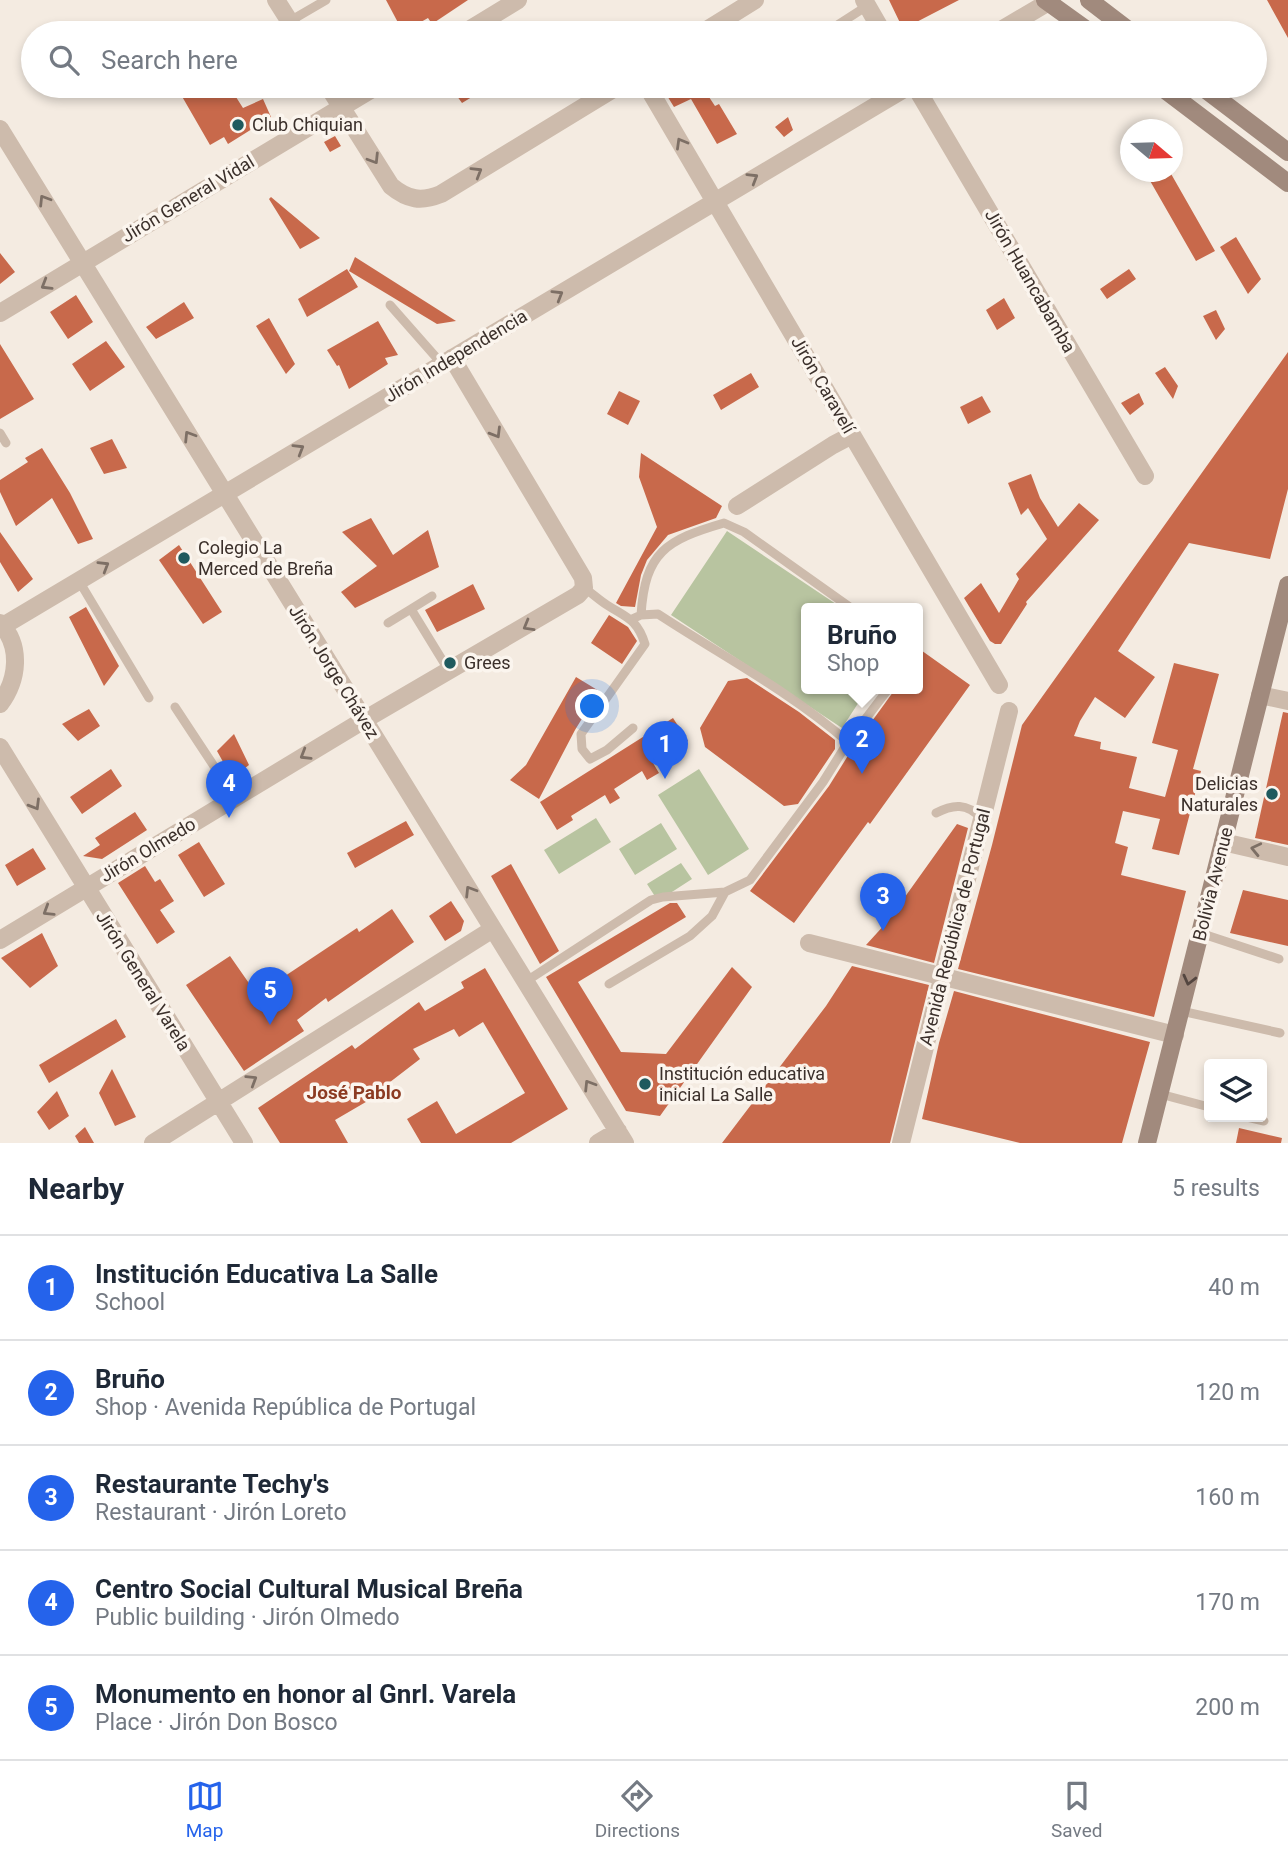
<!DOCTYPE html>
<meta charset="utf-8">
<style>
body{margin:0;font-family:Roboto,sans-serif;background:#f6f6f7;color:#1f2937}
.controls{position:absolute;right:21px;bottom:21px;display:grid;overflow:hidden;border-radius:7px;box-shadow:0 4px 10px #0003}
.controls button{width:63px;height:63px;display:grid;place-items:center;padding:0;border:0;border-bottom:2px solid #e0e1e3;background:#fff;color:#1f2937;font:35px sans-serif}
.compass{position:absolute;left:1120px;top:119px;width:63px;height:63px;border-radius:50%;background:#fff;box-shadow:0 4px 10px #0003;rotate:109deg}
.you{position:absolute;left:593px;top:707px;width:24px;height:24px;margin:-18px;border:5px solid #fff;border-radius:50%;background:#1a73e8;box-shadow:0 0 0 10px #1a73e833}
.badge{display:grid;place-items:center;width:46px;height:46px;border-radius:50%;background:#2563eb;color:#fff;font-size:23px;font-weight:700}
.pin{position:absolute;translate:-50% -58px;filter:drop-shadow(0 2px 4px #0008)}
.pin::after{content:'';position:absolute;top:37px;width:24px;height:21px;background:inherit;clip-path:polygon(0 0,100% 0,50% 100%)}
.popup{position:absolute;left:801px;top:603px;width:122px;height:91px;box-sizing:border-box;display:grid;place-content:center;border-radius:7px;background:#fff;filter:drop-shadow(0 2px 5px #0005);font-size:23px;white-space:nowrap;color:#747a83}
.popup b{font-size:26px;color:#1f2937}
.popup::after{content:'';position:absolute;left:50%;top:100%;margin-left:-14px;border:14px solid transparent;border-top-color:#fff}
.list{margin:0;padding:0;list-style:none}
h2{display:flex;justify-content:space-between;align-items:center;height:91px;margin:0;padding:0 28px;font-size:30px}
h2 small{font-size:23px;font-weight:400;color:#747a83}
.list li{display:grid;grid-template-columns:46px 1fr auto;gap:21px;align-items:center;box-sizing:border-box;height:105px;padding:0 28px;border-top:2px solid #e0e1e3}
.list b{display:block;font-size:26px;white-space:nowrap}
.list p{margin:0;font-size:23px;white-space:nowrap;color:#747a83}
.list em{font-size:23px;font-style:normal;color:#747a83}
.icon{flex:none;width:38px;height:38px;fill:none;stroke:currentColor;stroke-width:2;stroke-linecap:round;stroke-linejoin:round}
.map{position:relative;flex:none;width:1288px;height:1143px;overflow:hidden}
.search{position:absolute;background:#fff;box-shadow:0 4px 10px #0003;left:21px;right:21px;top:21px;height:77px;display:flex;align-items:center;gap:18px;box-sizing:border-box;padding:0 24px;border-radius:38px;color:#747a83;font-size:26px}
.sheet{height:616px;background:#fff}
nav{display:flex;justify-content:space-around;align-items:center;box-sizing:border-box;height:98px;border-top:2px solid #e0e1e3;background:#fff;font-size:19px;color:#747a83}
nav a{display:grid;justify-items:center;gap:4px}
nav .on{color:#2563eb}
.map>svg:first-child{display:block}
</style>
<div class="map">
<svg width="1288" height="1143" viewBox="0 0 1288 1143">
<rect width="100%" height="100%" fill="#f4ebe1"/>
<path fill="#b8c4a0" d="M727 531 842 608H806V688H868L842 728 671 615Z
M699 769 749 849 708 875 658 795Z
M596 818 611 842 559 874 544 850Z
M661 823 677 849 635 875 619 849Z
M681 863 692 879 658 901 647 884Z"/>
<path fill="#c8694b" d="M386 0H468L432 24 428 18 403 32Z
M889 0H959L903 29Z
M1267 0H1288V38Z
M176 86H229L243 108 263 99 271 117 228 144 224 137 210 145Z
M463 86H490L462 103 454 92Z
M661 86H715L705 91 715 106 719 104 737 134 717 144 691 99 674 107Z
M788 117 793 130 784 137 775 127Z
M335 136 341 146 330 152 324 142Z
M1145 172H1170L1215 251 1196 261Z
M271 197 320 238 300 249 269 199Z
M1236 237 1261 279 1248 294 1220 247Z
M0 253 15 272 0 284Z
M355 257 456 321 437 324 349 271Z
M347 269 358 287 307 317 298 299Z
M1129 269 1136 279 1107 299 1100 289Z
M76 295 93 322 68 339 50 312Z
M1004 298 1015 318 997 330 986 310Z
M184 302 194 318 156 339 146 327Z
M1216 310 1225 329 1216 340 1203 316Z
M269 318 295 364 286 374 256 326Z
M378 321 398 355 385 358 388 364 349 389 339 365 337 366 327 350Z
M106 341 125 367 90 391 72 364Z
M0 344 34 399 0 419Z
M1288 352V489L1270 559 1189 543 1118 651 1155 677 1125 718 1095 697 1080 721 1074 736 1101 742 1100 749 1137 757 1129 788 1165 797 1178 750 1152 743 1174 663 1219 674 1193 769 1201 771 1179 855 1152 849 1160 819 1123 811 1115 843 1128 847 1121 875 1186 891 1154 1017 958 969 992 845 1022 725Z
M1165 367 1178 386 1173 399 1155 373Z
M751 373 759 387 721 410 713 395Z
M619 391 640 401 628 425 607 414Z
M1139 393 1144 404 1130 415 1121 403Z
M982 396 991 412 968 424 960 407Z
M112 439 127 468 104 474 90 448Z
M42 448 70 493 93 539 78 544 52 498 16 526 0 492V480L28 462 25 458Z
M641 453 722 506 716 518 668 535 647 560 641 575 635 607 621 606 616 603 657 527 639 477Z
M1031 474 1040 498 1058 527 1079 503 1099 520 1026 602 1027 604 1001 644H995L990 641 964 598 981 583 999 613 1019 579 1016 574 1047 539 1028 508 1021 515 1008 483Z
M371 518 393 555 428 530 439 567 355 608 341 592 377 566 342 532Z
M0 532 33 579 18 592 0 562Z
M179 545 222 612 203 624 159 560Z
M473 584 485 609 437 632 425 610Z
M86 607 119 666 104 686 69 617Z
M609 615 628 627 637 641 622 664 591 643Z
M918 648 970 685 870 824 868 822 794 923 750 891 829 786 854 746 896 688H918Z
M576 677 599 691 575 730 539 799 510 780 526 765Z
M747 678 799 712 835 740V749L798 804 784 806 705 747 700 728 728 681Z
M89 709 100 726 78 741 62 724Z
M1283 712 1288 713V845L1255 838Z
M673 718 688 741 653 763 659 773 647 780 642 771 614 789 620 798 610 804 605 795 571 816 573 820 557 830 540 802Z
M234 734 249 765 232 778 217 751Z
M111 769 122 786 82 814 70 797Z
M135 812 147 830 102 859 83 856 100 845 95 838Z
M406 821 414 835 355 868 347 853Z
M957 824 968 828 934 963 866 945 887 922Z
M199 842 225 884 204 897 178 855Z
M33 848 46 869 17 886 5 865Z
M511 864 559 951 540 964 491 876Z
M145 866 155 882 160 879 174 901 160 910 175 932 157 944 118 883Z
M1243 890 1288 900V946L1230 933Z
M451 901 464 921 461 931 445 941 429 916Z
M670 903H677L686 917 578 982 621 1052 666 1054 732 967 752 987 660 1116 626 1111 546 977Z
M392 909 414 942 328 1002 326 998 297 1020 304 1031 244 1071 186 985 230 956 253 989 269 978 273 984 357 928 359 932Z
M42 933 58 966 30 988 1 958Z
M852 966 929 985 890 1143H722L826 1006Z
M485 968 568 1109 511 1143H421L407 1119 437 1101 456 1134 525 1093 483 1022 459 1037 454 1029 413 1049 420 1059 381 1089 383 1092 335 1120 348 1143H280L258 1108 352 1045 355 1049 419 1002 425 1011 464 988 461 982Z
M954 991 1150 1042 1122 1143H1020L922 1119 939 1043Z
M116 1019 126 1037 49 1083 39 1065Z
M112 1069 136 1117 115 1126 99 1093Z
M57 1091 69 1116 49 1130 37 1112Z
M85 1127 94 1143H79L75 1136Z
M1239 1128 1282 1138 1281 1143H1236Z"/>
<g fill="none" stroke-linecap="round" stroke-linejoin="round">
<path stroke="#cdbbac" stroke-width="9" d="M290 21 326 0
M825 33 867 6
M390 305 442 364
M0 433 6 443
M79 581 149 698
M584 588C592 593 599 600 607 605 627 618 637 619 645 644L581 734 582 749 590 759 607 750 633 728
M411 609 432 596
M641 615C645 552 666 540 724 523L744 532 851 608
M388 623 411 609 449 671
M175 707 235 798
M848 742 889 688
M936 813C953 804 967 803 981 818
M1200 933 1279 959
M525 982 651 900 663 897 725 892 750 880 823 782 848 742C791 692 722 656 658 614L641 615 632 619
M609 984 690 936 712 916 725 892
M1181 1011 1280 1033
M1160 1094 1209 1107
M1247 1117 1264 1121"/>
<path stroke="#cdbbac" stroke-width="18" d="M276 0 297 33
M864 0 883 33
M464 33 518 0
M702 33 755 0
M996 33 1052 0
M328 86 391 186C408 200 421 202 441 194L618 86
M647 86 999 685
M915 86 1145 476
M0 129 625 1143
M0 313 377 86
M737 506 833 445 852 435
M0 623C22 646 18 680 0 704
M3 626 909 86
M1260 695 1288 701
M0 747 244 1143
M1223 842 1288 857
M0 940 364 720 578 595 584 588 583 578 452 358
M809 943 1175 1035
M153 1143 493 929
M598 1143 618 1131
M901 1143 1009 711"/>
<path stroke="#a18a7d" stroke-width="18" d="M1045 0 1091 33
M1089 0 1132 33
M1160 86 1288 183
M1201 86 1288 152
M1147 1143 1288 585"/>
</g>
<defs><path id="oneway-chevron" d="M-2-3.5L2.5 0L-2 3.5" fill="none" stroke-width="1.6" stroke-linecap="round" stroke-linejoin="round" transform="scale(1.75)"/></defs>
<g stroke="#7d6f65">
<use href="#oneway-chevron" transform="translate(681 143) rotate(-120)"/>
<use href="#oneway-chevron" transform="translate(374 159) rotate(58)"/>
<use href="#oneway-chevron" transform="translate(477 172) rotate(-31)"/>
<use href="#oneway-chevron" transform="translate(753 178) rotate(-31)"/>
<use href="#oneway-chevron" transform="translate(44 200) rotate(-122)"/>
<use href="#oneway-chevron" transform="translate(46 285) rotate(149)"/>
<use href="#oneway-chevron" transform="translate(558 295) rotate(-31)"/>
<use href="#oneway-chevron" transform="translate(496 433) rotate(59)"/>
<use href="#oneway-chevron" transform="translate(189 436) rotate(-122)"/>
<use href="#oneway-chevron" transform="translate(299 449) rotate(-31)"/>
<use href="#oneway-chevron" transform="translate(104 566) rotate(-31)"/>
<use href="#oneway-chevron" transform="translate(528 626) rotate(150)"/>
<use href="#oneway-chevron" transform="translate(305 755) rotate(149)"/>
<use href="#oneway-chevron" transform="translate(35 805) rotate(59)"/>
<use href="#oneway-chevron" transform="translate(1256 849) rotate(-167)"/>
<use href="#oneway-chevron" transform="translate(470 891) rotate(-122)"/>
<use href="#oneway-chevron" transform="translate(48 911) rotate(148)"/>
<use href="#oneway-chevron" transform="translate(252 1080) rotate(-32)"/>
<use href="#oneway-chevron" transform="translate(589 1085) rotate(-122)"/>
</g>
<use stroke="#544640" href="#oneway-chevron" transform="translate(1189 980) rotate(104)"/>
<g fill="#1f5a5e" stroke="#fbf5ee" stroke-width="2.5">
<circle cx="238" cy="125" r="7"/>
<circle cx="184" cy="558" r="7"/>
<circle cx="450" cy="663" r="7"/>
<circle cx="1272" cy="794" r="7"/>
<circle cx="645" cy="1084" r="7"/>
</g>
<g text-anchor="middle" stroke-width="7" stroke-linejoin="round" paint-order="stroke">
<g font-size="18" fill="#3b302b" stroke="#fbf5ee" text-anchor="start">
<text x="252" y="131">Club Chiquian</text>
<text x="198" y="554">Colegio La<tspan x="198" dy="21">Merced de Breña</tspan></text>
<text x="464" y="669">Grees</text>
<text x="1258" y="790" text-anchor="end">Delicias<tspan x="1258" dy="21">Naturales</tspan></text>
<text x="659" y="1080">Institución educativa<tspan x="659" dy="21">inicial La Salle</tspan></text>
</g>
<g font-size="18" fill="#3b302b" stroke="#fbf5ee">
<text transform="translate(188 199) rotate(-31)" y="6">Jirón General Vidal</text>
<text transform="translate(1030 281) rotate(60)" y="6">Jirón Huancabamba</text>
<text transform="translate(456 356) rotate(-31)" y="6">Jirón Independencia</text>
<text transform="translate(823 385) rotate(60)" y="6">Jirón Caravelí</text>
<text transform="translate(334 672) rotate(58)" y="6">Jirón Jorge Chávez</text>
<text transform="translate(148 850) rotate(-31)" y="6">Jirón Olmedo</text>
<text transform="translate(1213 884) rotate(-76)" y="6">Bolivia Avenue</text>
<text transform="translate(955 927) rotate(-76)" y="6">Avenida República de Portugal</text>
<text transform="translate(143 981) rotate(58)" y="6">Jirón General Varela</text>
</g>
<g font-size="19" font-weight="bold" fill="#8c3b22" stroke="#fbf5ee">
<text x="354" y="1099">José Pablo</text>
</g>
</g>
</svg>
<div class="controls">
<button><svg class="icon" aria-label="layers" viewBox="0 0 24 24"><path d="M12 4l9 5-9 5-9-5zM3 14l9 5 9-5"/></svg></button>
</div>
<svg class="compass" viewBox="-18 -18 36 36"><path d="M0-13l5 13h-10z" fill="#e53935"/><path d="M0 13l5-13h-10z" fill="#747a83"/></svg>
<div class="you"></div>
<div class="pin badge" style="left:665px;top:779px">1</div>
<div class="pin badge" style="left:862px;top:774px">2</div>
<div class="popup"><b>Bruño</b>Shop</div>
<div class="pin badge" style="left:883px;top:931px">3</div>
<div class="pin badge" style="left:229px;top:818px">4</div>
<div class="pin badge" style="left:270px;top:1025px">5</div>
<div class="search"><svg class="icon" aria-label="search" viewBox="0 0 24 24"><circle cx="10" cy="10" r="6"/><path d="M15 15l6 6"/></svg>Search here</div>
</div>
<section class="sheet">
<h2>Nearby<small>5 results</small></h2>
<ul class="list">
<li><span class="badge">1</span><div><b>Institución Educativa La Salle</b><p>School</p></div><em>40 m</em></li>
<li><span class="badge">2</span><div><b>Bruño</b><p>Shop · Avenida República de Portugal</p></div><em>120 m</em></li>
<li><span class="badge">3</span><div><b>Restaurante Techy's</b><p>Restaurant · Jirón Loreto</p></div><em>160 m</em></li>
<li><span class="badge">4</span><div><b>Centro Social Cultural Musical Breña</b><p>Public building · Jirón Olmedo</p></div><em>170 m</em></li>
<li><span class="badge">5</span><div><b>Monumento en honor al Gnrl. Varela</b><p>Place · Jirón Don Bosco</p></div><em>200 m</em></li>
</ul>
</section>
<nav>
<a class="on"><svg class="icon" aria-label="map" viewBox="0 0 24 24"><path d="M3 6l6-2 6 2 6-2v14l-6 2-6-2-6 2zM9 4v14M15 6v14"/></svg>Map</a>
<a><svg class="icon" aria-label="directions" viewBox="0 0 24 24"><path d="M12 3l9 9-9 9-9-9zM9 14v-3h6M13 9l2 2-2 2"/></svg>Directions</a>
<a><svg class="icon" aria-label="saved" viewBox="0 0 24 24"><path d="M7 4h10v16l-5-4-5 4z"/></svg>Saved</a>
</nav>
